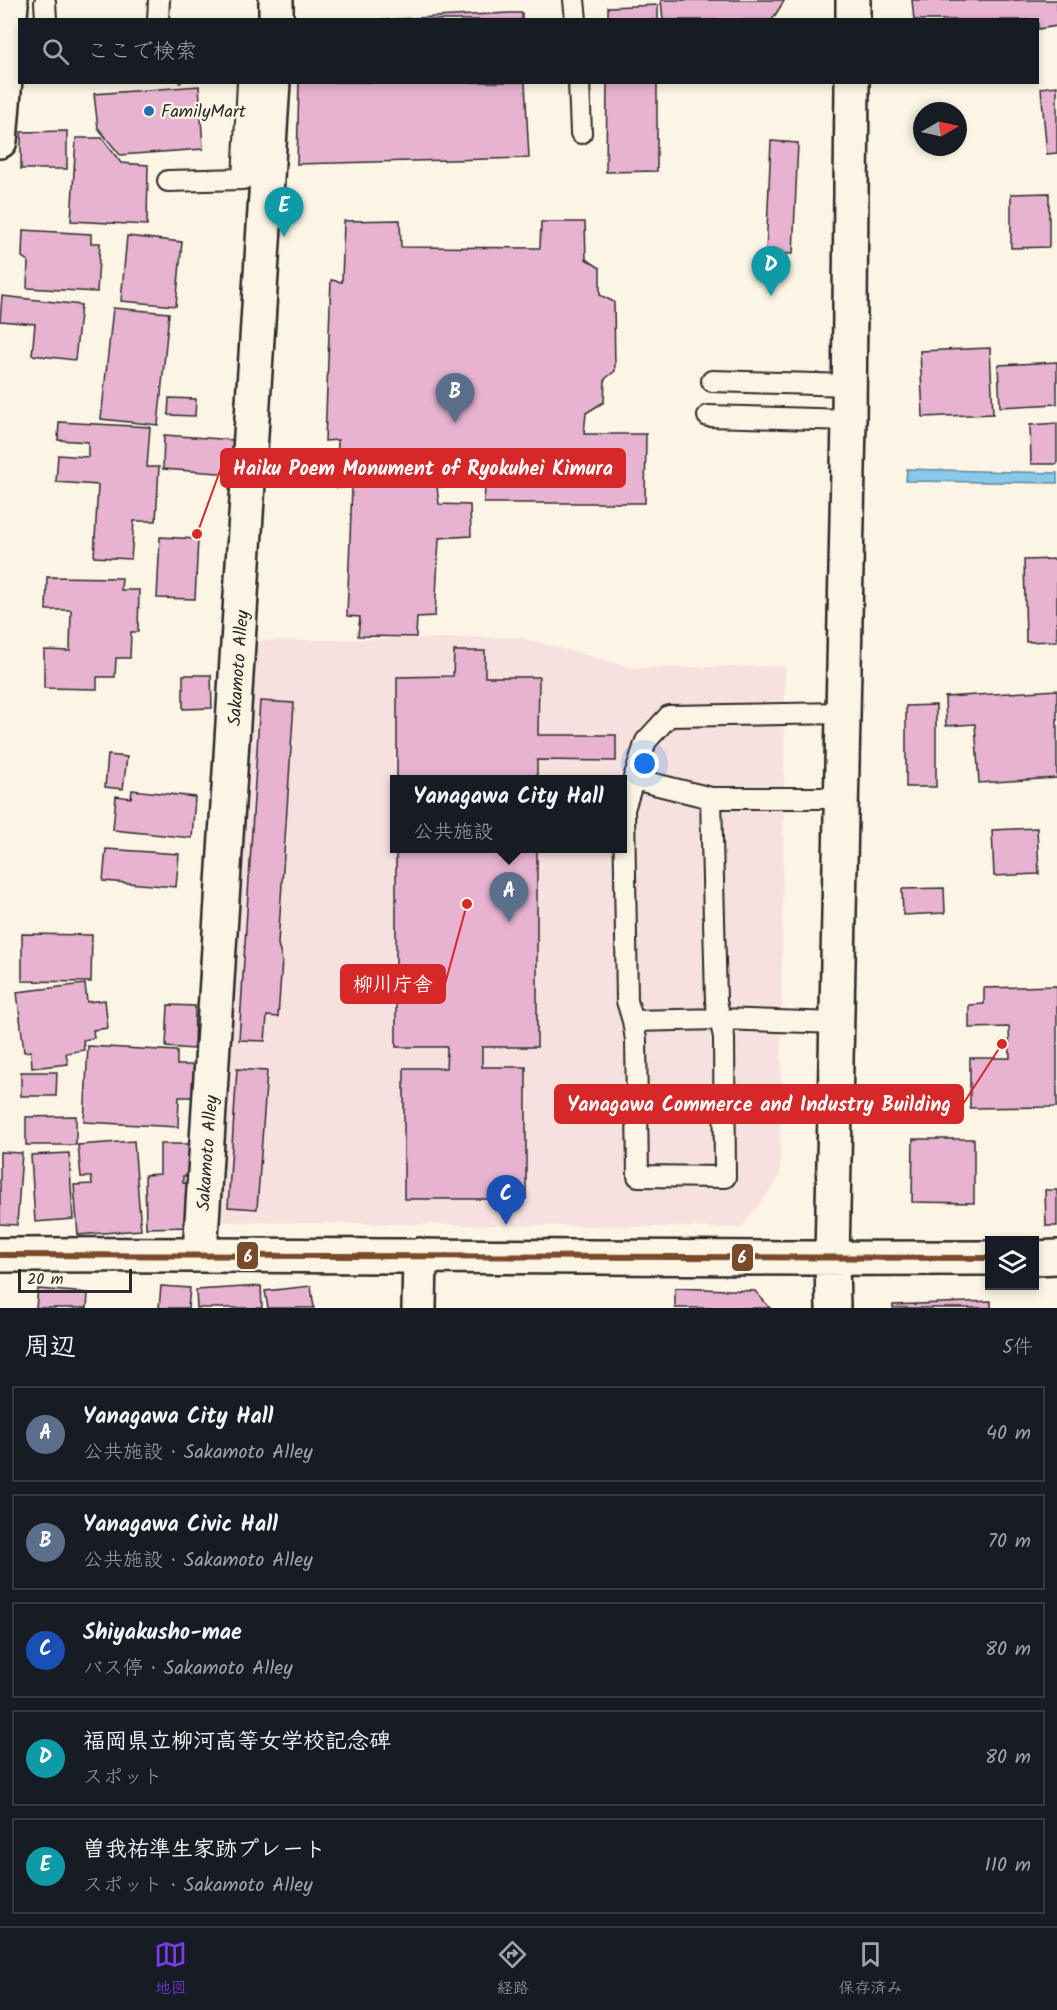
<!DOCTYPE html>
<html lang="ja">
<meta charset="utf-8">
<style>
body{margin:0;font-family:Kalam,"Klee One",sans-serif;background:#242831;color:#f1f3f6}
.controls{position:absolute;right:18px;bottom:18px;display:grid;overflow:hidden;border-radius:0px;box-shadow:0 3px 9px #0003}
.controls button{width:54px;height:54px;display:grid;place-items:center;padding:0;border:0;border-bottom:2px solid #363941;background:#171b24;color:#f1f3f6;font:30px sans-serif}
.compass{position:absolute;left:913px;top:102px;width:54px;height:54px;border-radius:50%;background:#171b24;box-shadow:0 3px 9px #0003;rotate:81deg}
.scale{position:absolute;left:18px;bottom:15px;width:114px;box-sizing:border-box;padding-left:6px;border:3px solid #2b2b2b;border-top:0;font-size:16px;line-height:21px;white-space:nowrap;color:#2b2b2b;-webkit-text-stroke:4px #fcf5e5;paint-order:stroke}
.you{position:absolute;left:645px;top:764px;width:21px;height:21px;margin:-15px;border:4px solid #fff;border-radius:50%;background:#1a73e8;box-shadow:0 0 0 9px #1a73e833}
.badge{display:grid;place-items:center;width:39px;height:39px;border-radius:50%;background:#7c3aed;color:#fff;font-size:20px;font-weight:700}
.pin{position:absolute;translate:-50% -50px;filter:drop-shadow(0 2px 3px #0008)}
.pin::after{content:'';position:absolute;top:32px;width:21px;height:18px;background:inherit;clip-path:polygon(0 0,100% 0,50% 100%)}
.popup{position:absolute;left:390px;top:775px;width:237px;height:78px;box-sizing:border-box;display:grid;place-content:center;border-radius:0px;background:#171b24;filter:drop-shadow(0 2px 4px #0005);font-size:20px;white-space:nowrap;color:#9ea1a6}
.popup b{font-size:22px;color:#f1f3f6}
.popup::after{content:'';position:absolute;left:50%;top:100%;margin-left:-12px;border:12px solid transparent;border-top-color:#171b24}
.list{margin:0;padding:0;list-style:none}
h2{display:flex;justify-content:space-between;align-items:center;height:78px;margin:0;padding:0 24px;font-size:26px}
h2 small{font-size:20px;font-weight:400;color:#9ea1a6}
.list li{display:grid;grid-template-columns:39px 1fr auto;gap:18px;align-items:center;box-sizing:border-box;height:96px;margin:0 12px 12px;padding:0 12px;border:2px solid #363941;border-radius:0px}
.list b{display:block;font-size:22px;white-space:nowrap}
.list p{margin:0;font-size:20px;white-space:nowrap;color:#9ea1a6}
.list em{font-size:20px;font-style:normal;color:#9ea1a6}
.icon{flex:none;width:33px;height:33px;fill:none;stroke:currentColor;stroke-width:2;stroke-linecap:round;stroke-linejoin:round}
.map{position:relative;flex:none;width:1057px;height:1308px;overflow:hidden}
.search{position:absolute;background:#171b24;box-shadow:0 3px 9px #0003;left:18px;right:18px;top:18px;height:66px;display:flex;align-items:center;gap:15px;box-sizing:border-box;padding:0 21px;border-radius:0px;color:#9ea1a6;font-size:22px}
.sheet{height:618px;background:#171b24}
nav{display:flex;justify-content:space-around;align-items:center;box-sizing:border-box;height:84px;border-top:2px solid #363941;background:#171b24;font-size:16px;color:#9ea1a6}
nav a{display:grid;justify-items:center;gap:3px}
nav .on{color:#7c3aed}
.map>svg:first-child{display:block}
</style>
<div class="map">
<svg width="1057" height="1308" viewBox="0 0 1057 1308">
<rect width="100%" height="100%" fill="#fcf5e5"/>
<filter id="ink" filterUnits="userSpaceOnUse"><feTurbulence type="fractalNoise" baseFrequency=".0167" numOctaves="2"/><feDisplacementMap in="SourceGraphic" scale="12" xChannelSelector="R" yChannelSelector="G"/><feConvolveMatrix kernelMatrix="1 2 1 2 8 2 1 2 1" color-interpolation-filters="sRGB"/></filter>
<g filter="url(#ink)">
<path fill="#f6e1df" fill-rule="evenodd" d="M517 637 635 668 785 666 780 1177 741 1228 216 1222 252 641ZM395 780H623V848H395Z"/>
<path fill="#88c8e9" stroke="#63899d" stroke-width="1.5" d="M907 469 1057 473V483L906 481Z"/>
<path fill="#e7b3d0" stroke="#2b2b2b" stroke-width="1.5" d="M661 0H783L784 1 772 20H663Z
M912 0H1057V26L1038 29V20H914Z
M658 5V20H608V7Z
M509 13H522V20H380Z
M525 82 529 158 297 164 299 82Z
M607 82H657V171L606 172Z
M199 86 203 149 120 155 98 128 94 94Z
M1057 86V153L1047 154 1041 88Z
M67 131V169H21V132Z
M76 138H102L121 163 148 165 147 225 71 221Z
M771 141 798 143 793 254 766 253Z
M1049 193V247L1011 248V194Z
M400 220 401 247 540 248 541 222H585L586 259 600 268V295L614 302 615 371 605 379 604 402 586 413 584 434H646L645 503H484L485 487H437L439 504 470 505 471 536 439 538 435 616 417 617 416 637 358 636 360 617 347 616 352 487 337 488 338 440 325 441 331 280 342 282 344 221Z
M23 230 91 234V243H100L97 292 27 288 28 261 22 257Z
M127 236 182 242 176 306 121 301Z
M2 296 81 305 75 360 32 355 35 324 0 321Z
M113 308 169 313 158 425 101 419Z
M990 348 993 414 923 417 920 351Z
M1057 362V404L1000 407 998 365Z
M169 398 196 399 195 416 168 415Z
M59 422 150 427 147 467H159L156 521H134L131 559 94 557 98 485 56 482 58 455 88 457V442L58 440Z
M1057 423V464H1031L1030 425Z
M164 435 235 440 233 474 163 469Z
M160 537 198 539 195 599 157 598Z
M1057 559V641L1026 642 1024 560Z
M47 577 122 578 121 590H139L138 632H131L130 658H116L115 677H97V689L44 688V650L70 651 71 610H46Z
M454 651H485V677H539L538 735H616V761L537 760V780H397V677L453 676Z
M183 675H211L212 708 183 709Z
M1057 690V778L979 783 975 724 946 726 945 697Z
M260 701 294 703 278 944 282 960 278 1017 267 1016 265 1041 239 1040Z
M936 705V787H906V706Z
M108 755 127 757 123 789 105 787Z
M132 790 195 797 192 838 113 830 116 796 131 798Z
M1037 828 1039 874 994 876 992 830Z
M396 848H537V1047H482V1067H526V1199H404V1068H446L447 1047H396Z
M106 849 179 854 176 887 103 881Z
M944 888 945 913 903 915 902 889Z
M22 934 92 935 91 982 22 981Z
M85 984 87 1002 105 1000 108 1028 93 1030 94 1038 83 1040 84 1050 66 1053 68 1064 32 1068 31 1051 24 1052 17 992Z
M1057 986V1107L970 1108V1058H1010L1009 1027 969 1028V1005L984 1004V988Z
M168 1005 195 1006 194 1049 166 1047Z
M88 1046 177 1051V1065H194L192 1097H179L178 1127 84 1122Z
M237 1069 267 1071 257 1209 228 1207Z
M21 1072H57L56 1096H21Z
M76 1116V1145H26V1117Z
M913 1139H974V1203L912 1202Z
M134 1141 141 1230 78 1235 74 1185 92 1184 91 1177H81L78 1145Z
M160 1144H194L195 1176H183V1183H190V1227L146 1228 145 1175 160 1174Z
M0 1152 22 1153 17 1225 0 1224Z
M69 1153 73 1219 35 1222 31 1155Z
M1045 1190H1057V1226H1046Z
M161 1286 190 1288 188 1308H159Z
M261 1286 262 1308H197L196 1290Z
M311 1286 314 1308H268L265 1291Z
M675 1288 755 1291 770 1308H675Z
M38 1289 88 1293 87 1308H36Z
M991 1301V1308H893V1305Z"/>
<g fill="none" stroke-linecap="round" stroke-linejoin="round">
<defs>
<path id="lane" d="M574 0 576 20
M45 2 46 20
M158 20 159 0
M579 82 581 133
M168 181 243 179 248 82
M712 381 850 385
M708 416 849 420
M634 779 711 798
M842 798H711L716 1001 724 1037 725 1177 638 1176 636 1040 633 1021 627 1001 624 809 646 741 669 716 843 713
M633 1021 720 1019 837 1023"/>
<path id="street" d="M276 20V0
M0 141 11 4
M200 1253 273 82
M419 1308 420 1255"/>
<path id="secondary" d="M853 20V0
M0 1255C330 1253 660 1260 990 1258
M1034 1258 1057 1257
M833 1308 832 1259 849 420 852 82"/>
</defs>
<use href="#lane" stroke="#2b2b2b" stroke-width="24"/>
<use href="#street" stroke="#2b2b2b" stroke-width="38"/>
<use href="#secondary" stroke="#2b2b2b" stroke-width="38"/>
<path stroke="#2b2b2b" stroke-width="4" stroke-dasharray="1.5 4.5" stroke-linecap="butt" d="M180 82 181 87"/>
<use href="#lane" stroke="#fcf5e5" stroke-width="20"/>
<use href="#street" stroke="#fcf5e5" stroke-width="33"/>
<use href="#secondary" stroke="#fcf5e5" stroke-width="33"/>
<defs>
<path id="bus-1" d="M0 1255 990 1258"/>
</defs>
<use href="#bus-1" stroke="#fcf5e5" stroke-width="10"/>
<use href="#bus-1" stroke="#7a4b2a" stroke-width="6"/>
</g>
</g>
<circle fill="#1f6fb2" stroke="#fcf5e5" stroke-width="2" cx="149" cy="111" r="6"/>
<g text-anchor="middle" stroke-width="4.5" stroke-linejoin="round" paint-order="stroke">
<g font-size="18" fill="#2b2b2b" stroke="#fcf5e5" text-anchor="start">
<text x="161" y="117">FamilyMart</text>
</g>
<g font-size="18" fill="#2b2b2b" stroke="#fcf5e5">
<text transform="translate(238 668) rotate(-86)" y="6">Sakamoto Alley</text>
<text transform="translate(207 1153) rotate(-86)" y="6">Sakamoto Alley</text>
</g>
</g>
<path fill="none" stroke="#d62828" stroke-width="2" d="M197 534L221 468M467 904L445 984M1002 1044L963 1104"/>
<g fill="#d62828" stroke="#fcf5e5" stroke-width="2">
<circle cx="197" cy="534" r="6"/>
<circle cx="467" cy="904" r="6"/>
<circle cx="1002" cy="1044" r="6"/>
</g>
<g fill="#d62828" stroke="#d62828" stroke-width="2">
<rect x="221" y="449" width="404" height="38" rx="6"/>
<rect x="341" y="965" width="104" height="38" rx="6"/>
<rect x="555" y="1085" width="408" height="38" rx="6"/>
</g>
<g font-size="20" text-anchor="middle" font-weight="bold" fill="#fff">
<text x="423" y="475">Haiku Poem Monument of Ryokuhei Kimura</text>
<text x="393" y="991">柳川庁舎</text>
<text x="759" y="1111">Yanagawa Commerce and Industry Building</text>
</g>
<g stroke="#fcf5e5" stroke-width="2">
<rect x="236" y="1241" width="23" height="29" rx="6" fill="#7a4b2a"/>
<rect x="731" y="1243" width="23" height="29" rx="6" fill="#7a4b2a"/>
</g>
<g font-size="16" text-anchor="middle" font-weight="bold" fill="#fff">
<text x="248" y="1262">6</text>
<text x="742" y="1263">6</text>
</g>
</svg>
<div class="controls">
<button><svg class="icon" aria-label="layers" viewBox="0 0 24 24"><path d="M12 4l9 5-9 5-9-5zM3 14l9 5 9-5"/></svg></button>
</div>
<svg class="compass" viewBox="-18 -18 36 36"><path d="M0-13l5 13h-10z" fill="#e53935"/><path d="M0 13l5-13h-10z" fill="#9ea1a6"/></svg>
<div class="scale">20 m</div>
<div class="you"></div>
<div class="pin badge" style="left:509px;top:922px;background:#5c6f8a">A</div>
<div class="popup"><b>Yanagawa City Hall</b>公共施設</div>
<div class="pin badge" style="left:455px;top:423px;background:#5c6f8a">B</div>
<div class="pin badge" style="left:506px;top:1225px;background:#1a4fb4">C</div>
<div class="pin badge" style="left:771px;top:296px;background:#0f9aa8">D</div>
<div class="pin badge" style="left:284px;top:237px;background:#0f9aa8">E</div>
<div class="search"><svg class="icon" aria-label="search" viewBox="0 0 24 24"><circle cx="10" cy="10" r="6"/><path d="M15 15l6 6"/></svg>ここで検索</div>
</div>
<section class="sheet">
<h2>周辺<small>5件</small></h2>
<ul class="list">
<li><span class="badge" style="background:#5c6f8a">A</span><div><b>Yanagawa City Hall</b><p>公共施設 · Sakamoto Alley</p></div><em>40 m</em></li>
<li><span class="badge" style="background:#5c6f8a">B</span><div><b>Yanagawa Civic Hall</b><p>公共施設 · Sakamoto Alley</p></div><em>70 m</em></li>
<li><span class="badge" style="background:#1a4fb4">C</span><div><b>Shiyakusho-mae</b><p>バス停 · Sakamoto Alley</p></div><em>80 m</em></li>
<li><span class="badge" style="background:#0f9aa8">D</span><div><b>福岡県立柳河高等女学校記念碑</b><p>スポット</p></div><em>80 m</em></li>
<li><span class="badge" style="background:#0f9aa8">E</span><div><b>曽我祐準生家跡プレート</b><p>スポット · Sakamoto Alley</p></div><em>110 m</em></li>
</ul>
</section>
<nav>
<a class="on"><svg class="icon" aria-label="map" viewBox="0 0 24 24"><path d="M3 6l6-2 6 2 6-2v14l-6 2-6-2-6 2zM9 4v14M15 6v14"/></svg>地図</a>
<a><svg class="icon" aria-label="directions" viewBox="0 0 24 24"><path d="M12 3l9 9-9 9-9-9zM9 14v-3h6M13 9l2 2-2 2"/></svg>経路</a>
<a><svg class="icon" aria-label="saved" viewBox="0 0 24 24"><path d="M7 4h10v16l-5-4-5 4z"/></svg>保存済み</a>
</nav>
